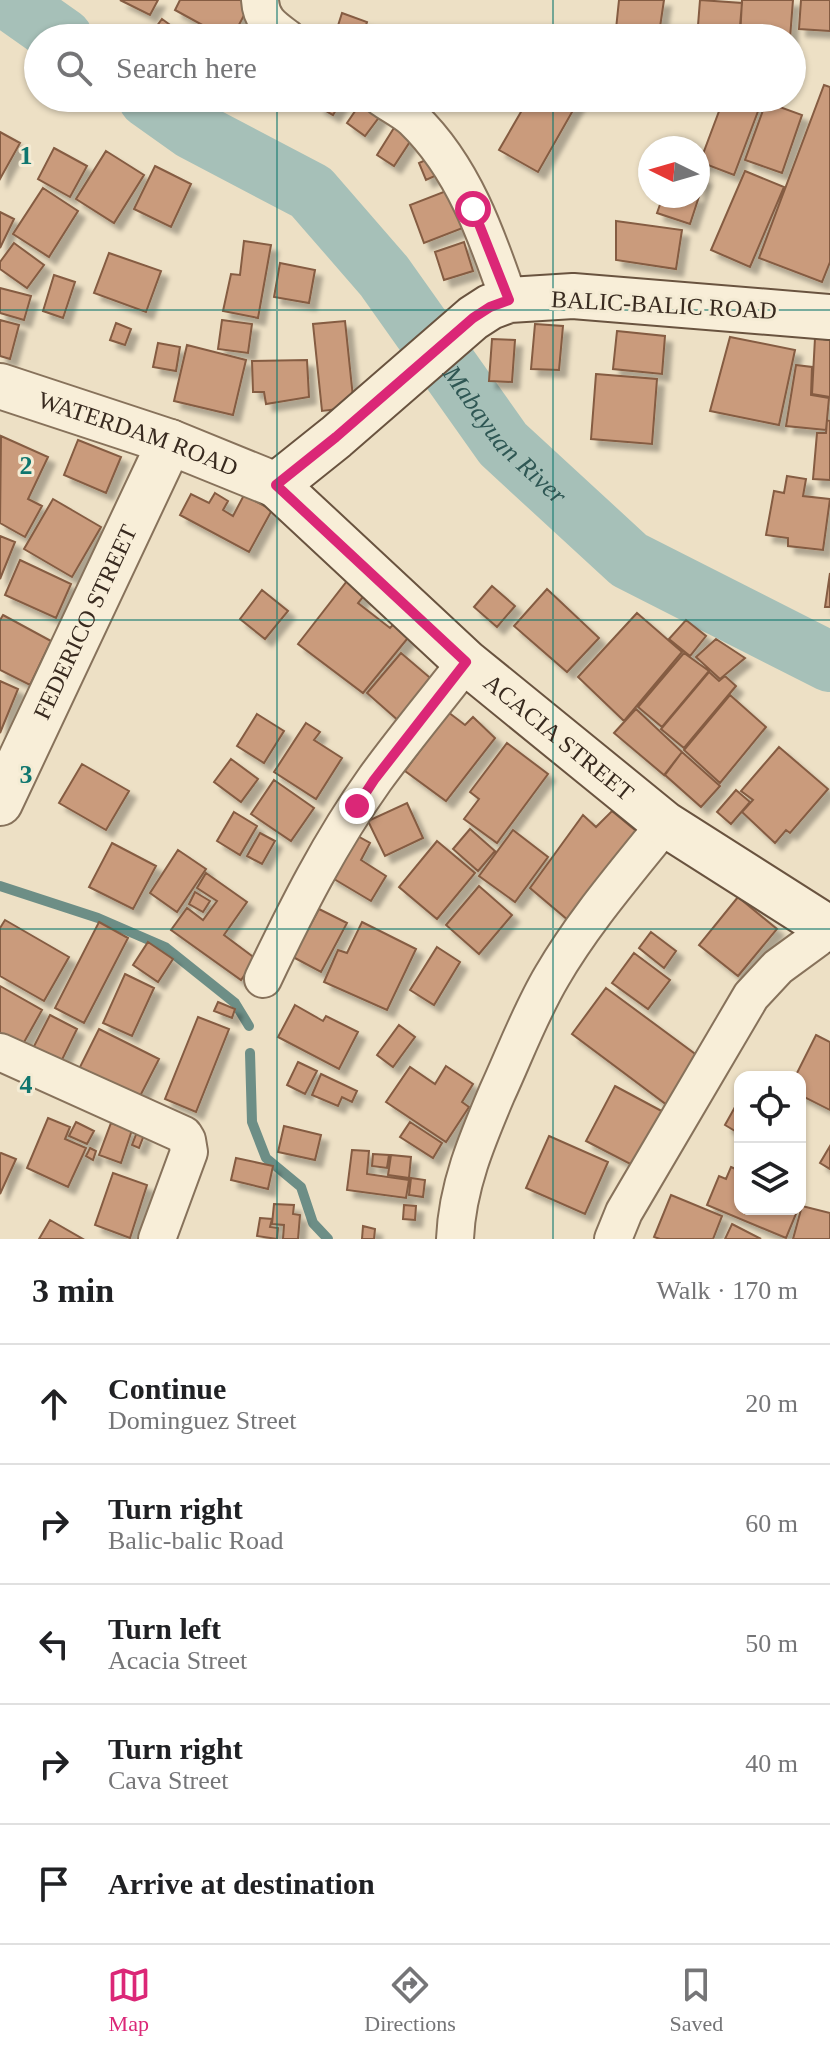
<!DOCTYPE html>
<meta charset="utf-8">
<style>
body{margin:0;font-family:"Times New Roman",serif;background:#f2f2f2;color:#202124}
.controls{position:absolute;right:24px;bottom:24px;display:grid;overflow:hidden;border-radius:16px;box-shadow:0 2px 6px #0004}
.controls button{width:72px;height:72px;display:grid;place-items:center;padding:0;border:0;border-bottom:2px solid #e0e0e0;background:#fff;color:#202124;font:40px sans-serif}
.compass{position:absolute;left:638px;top:136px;width:72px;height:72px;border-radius:50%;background:#fff;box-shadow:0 2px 6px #0004;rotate:275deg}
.stop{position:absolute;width:24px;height:24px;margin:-18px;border:6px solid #db2777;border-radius:50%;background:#fff}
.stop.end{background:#db2777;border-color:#fff;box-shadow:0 2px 8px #0008}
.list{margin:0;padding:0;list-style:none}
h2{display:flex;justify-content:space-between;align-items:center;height:104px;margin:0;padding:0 32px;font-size:34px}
h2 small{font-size:26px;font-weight:400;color:#757577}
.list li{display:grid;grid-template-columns:52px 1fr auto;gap:24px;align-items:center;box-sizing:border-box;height:120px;padding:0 32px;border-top:2px solid #e0e0e0}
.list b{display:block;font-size:30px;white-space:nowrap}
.list p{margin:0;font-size:26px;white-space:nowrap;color:#757577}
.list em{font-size:26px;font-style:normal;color:#757577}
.icon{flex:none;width:44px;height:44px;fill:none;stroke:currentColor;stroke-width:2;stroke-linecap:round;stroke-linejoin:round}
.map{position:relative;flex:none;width:830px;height:1239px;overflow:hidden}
.search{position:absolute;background:#fff;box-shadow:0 2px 6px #0004;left:24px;right:24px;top:24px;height:88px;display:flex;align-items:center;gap:20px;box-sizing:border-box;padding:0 28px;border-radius:44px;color:#757577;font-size:30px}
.sheet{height:704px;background:#fff}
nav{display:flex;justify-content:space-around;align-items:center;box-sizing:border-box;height:112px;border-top:2px solid #e0e0e0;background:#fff;font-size:22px;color:#757577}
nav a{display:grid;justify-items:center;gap:4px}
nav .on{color:#db2777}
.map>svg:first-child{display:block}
</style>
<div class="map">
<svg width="830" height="1239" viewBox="0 0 830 1239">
<defs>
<filter id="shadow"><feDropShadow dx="7" dy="7" stdDeviation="2" flood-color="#0004"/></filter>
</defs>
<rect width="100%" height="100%" fill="#ede0c5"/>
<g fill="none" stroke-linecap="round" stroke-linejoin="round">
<path stroke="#6d8e86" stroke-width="10" d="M0 886 98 918 165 947 235 1003 249 1026
M250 1053 252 1122 266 1158 301 1187 313 1223 328 1239"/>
<g stroke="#a6c0b8" stroke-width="60">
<path d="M9 0 63 38"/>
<path id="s1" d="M148 98 193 130 311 192 384 276 503 444 629 560 830 662"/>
</g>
</g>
<path fill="#ca9b7c" stroke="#855c42" stroke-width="2" filter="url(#shadow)" d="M120 0H158L150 15Z
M180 0H243L250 4 232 38H226L175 10Z
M619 0H664L659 34 616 29Z
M700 0 742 3 739 38H697Z
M742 0H793L790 38H740Z
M801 0H830V31L799 29Z
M342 13 367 22 362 38H344L335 35Z
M162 19 188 38H156L151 34Z
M824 85 830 87V262L822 282 759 258Z
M322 98H343L333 115 318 106Z
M364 98 383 112 365 136 347 123Z
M529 98H580L538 172 499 150Z
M724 98H763L734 175 700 162Z
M766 102 802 115 782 173 745 160Z
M397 123 415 134 394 166 377 155Z
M0 132 20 143 0 179Z
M54 148 87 166 70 197 38 179Z
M106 151 144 175 114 223 76 199Z
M441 153 448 170 426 180 419 163Z
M155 166 191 184 171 227 134 209Z
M745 171 784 187 750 267 711 250Z
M698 175 705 178 690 224 657 213 663 196H698Z
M459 186 473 224 424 243 410 205Z
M43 188 78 211 49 257 13 234Z
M0 212 14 219 0 248Z
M616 221 682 230 676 269 616 260Z
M244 241 271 245 258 318 223 311 231 274 240 275Z
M464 242 473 271 444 280 435 252Z
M14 243 44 265 27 288 0 269V262Z
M109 253 161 271 146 312 94 293Z
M280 263 315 270 309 303 274 297Z
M54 275 75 282 63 318 43 311Z
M0 288 31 296 24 320 0 313Z
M0 320 19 325 10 359 0 356Z
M222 320 252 324 248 353 218 349Z
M345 321 354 407 322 411 313 324Z
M116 323 131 329 125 345 110 340Z
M535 324 563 326 559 370 531 369Z
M617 331 665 336 662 374 613 369Z
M730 337 795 350 779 425 710 411Z
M815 338 830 340V397L812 394Z
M492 339 515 340 512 382 489 381Z
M158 343 180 347 176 371 153 367Z
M187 345 246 360 233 415 174 401Z
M307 360 309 397 266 404 264 392H253L252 361Z
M796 365 812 367 811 395 829 398 826 430 786 426Z
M596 374 657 379 652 444 591 439Z
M827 420 830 421V480L813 479 817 433H826Z
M1 436 48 457 28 499 42 506 25 537 0 523Z
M78 440 121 457 106 493 64 475Z
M787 476 806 479 803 496 830 499 823 550 788 546V538L766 535 774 491 784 493Z
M215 493 228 501 223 510 233 516 244 495 272 510 249 552 180 515 191 494 209 503Z
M53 499 101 527 72 577 24 549Z
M0 536 15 542 0 579Z
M20 560 71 584 56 618 5 595Z
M354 572 371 587 358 603 390 628 402 615 416 628 363 693 298 644Z
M830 573V607H825Z
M492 586 515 606 497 627 474 607Z
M547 589 599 638 567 672 514 626Z
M262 590 288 611 265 639 240 619Z
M637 613 682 652 624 721 578 677Z
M3 615 51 641 30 685 0 670V620Z
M686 620 706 636 690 656 669 639Z
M716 639 745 658 720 679 696 657Z
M401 653 435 682 400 722 367 693Z
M684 653 709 671 662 727 638 707Z
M709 672 719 681 725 676 736 686 684 748 661 729Z
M0 681 18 689 0 733Z
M730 695 766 727 720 783 684 750Z
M636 709 682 752 664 775 614 733Z
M448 712 465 725 473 717 495 738 446 801 405 771Z
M257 714 284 731 264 763 237 746Z
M306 723 320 732 314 740 342 758 316 799 274 772Z
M507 743 548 774 497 843 464 819 479 799 470 792Z
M779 747 828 789 790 833 786 830 775 843 742 812 753 800 741 791Z
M682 752 720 786 701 807 665 775Z
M231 759 258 779 241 802 214 782Z
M82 764 129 791 106 830 59 803Z
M274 780 314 808 291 841 251 814Z
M736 790 750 802 731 824 717 812Z
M407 803 423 838 385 856 368 821Z
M612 811 647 840 575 926 530 888 583 815 596 827Z
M234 812 257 826 240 855 217 841Z
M470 829 495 851 478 871 453 849Z
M513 830 548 857 515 902 479 876Z
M260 833 275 841 262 864 247 856Z
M354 834 370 843 361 860 386 876 371 901 329 876Z
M437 841 475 873 437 919 399 887Z
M112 843 156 866 133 909 89 887Z
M178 850 206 869 177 912 150 893Z
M206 873 247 902 224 935 256 959 241 980 171 930 187 908 203 920 217 901 197 888Z
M479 886 512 915 479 954 446 925Z
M195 892 210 901 203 912 189 904Z
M738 897 777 929 738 976 699 945Z
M319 909 347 923 321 972 293 957Z
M5 920 69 957 44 1001 0 976V928Z
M99 922 128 938 84 1023 55 1008Z
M362 922 416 949 387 1010 324 982 338 950 347 953Z
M651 932 676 951 664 968 639 948Z
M148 942 173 959 158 982 133 965Z
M437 947 460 962 434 1005 410 990Z
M634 953 670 980 648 1009 612 983Z
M125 974 154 988 132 1036 103 1023Z
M0 986 42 1010 18 1053 0 1043Z
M606 988 702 1059 667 1105 572 1034Z
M218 1002 235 1009 232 1018 214 1011Z
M295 1005 323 1021 326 1016 358 1032 339 1069 278 1037Z
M50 1015 77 1029 57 1070 29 1056Z
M198 1017 229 1029 196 1112 165 1099Z
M399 1025 415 1037 393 1067 377 1055Z
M99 1029 159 1059 136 1104 77 1073Z
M816 1035 830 1042V1110L800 1095V1077H795Z
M298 1062 317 1071 305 1094 287 1085Z
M446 1066 473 1084 462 1102 469 1107 446 1142 386 1102 410 1067 435 1084Z
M321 1074 357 1091 352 1102 342 1097 338 1106 312 1095Z
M615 1086 669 1115 640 1169 586 1141Z
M740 1098V1134L725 1125Z
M48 1118 70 1127 65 1139 86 1148 68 1187 27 1168Z
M76 1122 94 1131 87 1144 69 1136Z
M410 1122 442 1143 433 1158 400 1137Z
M111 1123 132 1130 121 1163 99 1155Z
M284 1126 321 1135 315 1160 278 1152Z
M137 1132 144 1135 139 1148 132 1145Z
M549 1136 608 1162 585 1214 526 1188Z
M830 1146V1169L820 1163Z
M90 1148 96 1151 93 1160 86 1156Z
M352 1150 369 1151 367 1174 409 1180 406 1198 347 1190Z
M1 1153 16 1159 0 1194V1154Z
M373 1154 389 1155 387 1168 372 1166Z
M391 1155 411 1157 409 1178 388 1175Z
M236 1158 273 1166 268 1189 231 1180Z
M731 1167 740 1171V1209H798L786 1238 707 1205 719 1176 726 1179Z
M113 1173 147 1185 130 1238 95 1225Z
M411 1178 425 1180 423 1197 409 1195Z
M671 1195 722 1216 713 1239H660L654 1237Z
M274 1204 294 1205 293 1214 300 1215 298 1239H283L284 1225 272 1224Z
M404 1205 416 1206 415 1220 403 1219Z
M802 1206 830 1213V1239H793Z
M260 1218 272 1219 270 1227 278 1228 277 1239 257 1236Z
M50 1220 83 1239H39Z
M732 1224 761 1239H725Z
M363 1226 375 1229 374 1239H362Z"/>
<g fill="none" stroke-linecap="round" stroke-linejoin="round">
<defs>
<path id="minor" d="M260 0C261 20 272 27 287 38
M382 98C392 105 404 111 413 119 463 167 487 236 509 300
M263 979C296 910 330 842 375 779 404 739 436 701 466 662
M0 1052 184 1135 187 1140 189 1152 157 1239
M455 1239C457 1187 477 1140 497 1093 515 1054 530 1013 552 976 584 921 626 873 665 824
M613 1239 624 1212 751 996 778 967 830 929"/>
<g id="tertiary">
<path id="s2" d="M0 386 170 442 276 485"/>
<path id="s3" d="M0 803 170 442"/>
</g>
<g id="secondary">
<path id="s4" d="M830 317 573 296 509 300 490 307 473 318 336 437 276 485 466 662 665 824 830 929"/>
</g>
</defs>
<use href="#minor" stroke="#87725b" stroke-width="40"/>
<use href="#tertiary" stroke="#87725b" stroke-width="48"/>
<use href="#secondary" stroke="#69533f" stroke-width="48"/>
<use href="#minor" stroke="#f8eed8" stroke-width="36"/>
<use href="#tertiary" stroke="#f8eed8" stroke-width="44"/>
<use href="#secondary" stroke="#f8eed8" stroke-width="44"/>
</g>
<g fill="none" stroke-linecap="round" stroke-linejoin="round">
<path stroke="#db2777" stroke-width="10" d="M357 806 374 780 466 662 276 485 336 437 473 318 490 307 509 300 473 209"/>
</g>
<path fill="none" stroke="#0f766e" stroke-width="2" stroke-opacity="0.55" d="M277 0V38M553 0V38M277 98V1239M553 98V1239M0 310H830M0 620H830M0 929H830"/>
<g text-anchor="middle" stroke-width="6" stroke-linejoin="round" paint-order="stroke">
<g font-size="24" fill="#382a1f" stroke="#f4ebd4">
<text transform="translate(664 305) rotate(3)" y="8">BALIC-BALIC ROAD</text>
<text dy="8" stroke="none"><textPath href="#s2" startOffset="146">WATERDAM ROAD</textPath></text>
<text dy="8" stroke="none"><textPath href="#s3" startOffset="200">FEDERICO STREET</textPath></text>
<text dy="8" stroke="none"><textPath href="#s4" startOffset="1000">ACACIA STREET</textPath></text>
</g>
<g font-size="26" font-style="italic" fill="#2f5754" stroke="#f4ebd4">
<text dy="9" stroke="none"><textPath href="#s1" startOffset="500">Mabayuan River</textPath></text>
</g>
</g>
<g font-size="26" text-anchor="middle" font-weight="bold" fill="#0f766e" stroke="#f4ebd4" stroke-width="6" stroke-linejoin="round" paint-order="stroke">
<text x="26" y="164">1</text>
<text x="26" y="474">2</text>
<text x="26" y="783">3</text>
<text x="26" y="1093">4</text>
</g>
</svg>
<div class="controls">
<button><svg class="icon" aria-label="locate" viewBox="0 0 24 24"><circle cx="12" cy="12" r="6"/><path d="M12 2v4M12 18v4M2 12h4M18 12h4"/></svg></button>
<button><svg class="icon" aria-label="layers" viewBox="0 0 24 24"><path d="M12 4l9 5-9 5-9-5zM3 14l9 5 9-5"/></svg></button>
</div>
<svg class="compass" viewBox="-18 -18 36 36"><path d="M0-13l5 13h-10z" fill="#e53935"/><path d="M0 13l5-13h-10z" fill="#757577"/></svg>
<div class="stop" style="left:473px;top:209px"></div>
<div class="stop end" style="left:357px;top:806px"></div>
<div class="search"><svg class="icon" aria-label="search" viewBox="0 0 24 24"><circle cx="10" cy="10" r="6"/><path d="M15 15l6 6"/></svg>Search here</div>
</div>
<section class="sheet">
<h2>3 min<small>Walk · 170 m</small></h2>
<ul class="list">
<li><svg class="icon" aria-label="ahead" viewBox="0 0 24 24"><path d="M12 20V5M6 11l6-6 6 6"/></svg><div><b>Continue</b><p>Dominguez Street</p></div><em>20 m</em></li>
<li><svg class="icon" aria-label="right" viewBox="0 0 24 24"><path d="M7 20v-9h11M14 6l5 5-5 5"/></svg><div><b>Turn right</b><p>Balic-balic Road</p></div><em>60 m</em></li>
<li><svg class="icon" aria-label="left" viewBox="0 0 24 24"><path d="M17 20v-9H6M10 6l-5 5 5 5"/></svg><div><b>Turn left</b><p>Acacia Street</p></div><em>50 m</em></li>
<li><svg class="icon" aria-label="right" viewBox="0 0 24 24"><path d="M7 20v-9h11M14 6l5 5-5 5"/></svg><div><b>Turn right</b><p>Cava Street</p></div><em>40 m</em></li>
<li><svg class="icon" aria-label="arrive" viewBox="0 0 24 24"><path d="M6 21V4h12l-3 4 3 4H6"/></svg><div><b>Arrive at destination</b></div></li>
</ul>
</section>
<nav>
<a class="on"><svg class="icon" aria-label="map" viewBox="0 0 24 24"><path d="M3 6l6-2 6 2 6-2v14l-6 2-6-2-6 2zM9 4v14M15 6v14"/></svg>Map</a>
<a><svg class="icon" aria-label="directions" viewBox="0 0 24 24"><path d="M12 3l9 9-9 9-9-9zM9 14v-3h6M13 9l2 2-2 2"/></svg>Directions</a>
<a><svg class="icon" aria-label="saved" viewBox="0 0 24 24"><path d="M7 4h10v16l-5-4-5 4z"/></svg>Saved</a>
</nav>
